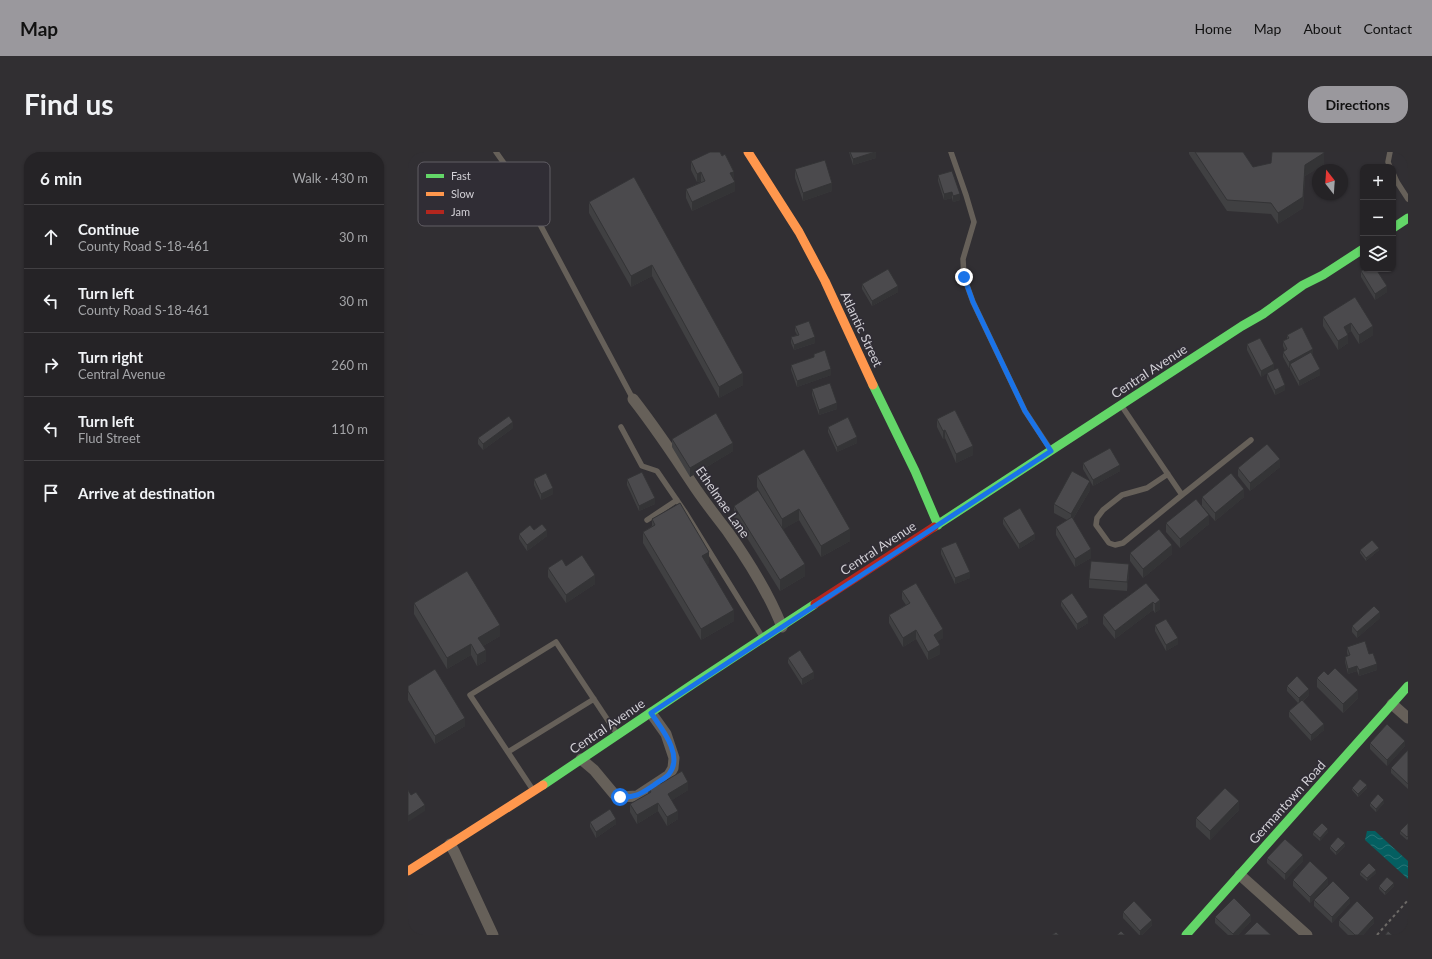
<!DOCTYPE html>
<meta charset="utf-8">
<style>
body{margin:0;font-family:Lato,sans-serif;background:#312f32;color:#f1f3f6}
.controls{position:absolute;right:12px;top:12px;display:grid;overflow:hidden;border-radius:8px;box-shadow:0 1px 3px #0004}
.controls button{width:36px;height:36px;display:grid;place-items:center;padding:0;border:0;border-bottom:1px solid #424043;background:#252326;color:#f1f3f6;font:20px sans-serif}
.compass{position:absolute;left:904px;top:12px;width:36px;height:36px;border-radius:50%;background:#252326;box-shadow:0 1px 3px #0004;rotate:343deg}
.stop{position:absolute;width:12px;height:12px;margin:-9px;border:3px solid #1a73e8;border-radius:50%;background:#fff}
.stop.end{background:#1a73e8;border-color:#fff;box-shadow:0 1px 4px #0008}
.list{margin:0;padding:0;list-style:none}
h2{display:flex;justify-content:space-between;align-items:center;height:52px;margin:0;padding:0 16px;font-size:17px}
h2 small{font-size:13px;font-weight:400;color:#a3a4a7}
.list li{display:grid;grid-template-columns:26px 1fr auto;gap:12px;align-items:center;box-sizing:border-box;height:64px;padding:0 16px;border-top:1px solid #424043}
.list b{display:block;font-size:15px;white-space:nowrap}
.list p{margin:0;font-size:13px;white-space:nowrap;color:#a3a4a7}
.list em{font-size:13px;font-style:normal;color:#a3a4a7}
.icon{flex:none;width:22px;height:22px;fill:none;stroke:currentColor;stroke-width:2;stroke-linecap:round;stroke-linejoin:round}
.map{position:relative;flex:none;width:1000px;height:783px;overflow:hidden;border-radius:16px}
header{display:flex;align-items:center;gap:24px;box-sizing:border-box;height:56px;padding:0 20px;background:#9a989d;color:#111}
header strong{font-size:19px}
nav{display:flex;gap:22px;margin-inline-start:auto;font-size:14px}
.intro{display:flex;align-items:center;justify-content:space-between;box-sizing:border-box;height:96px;padding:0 24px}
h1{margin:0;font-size:28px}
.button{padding:10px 18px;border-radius:16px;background:#9a989d;color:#111;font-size:14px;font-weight:700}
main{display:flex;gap:24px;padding:0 24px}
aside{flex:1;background:#252326;border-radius:16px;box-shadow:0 1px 3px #0004}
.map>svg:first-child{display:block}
</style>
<header>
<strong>Map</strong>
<nav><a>Home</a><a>Map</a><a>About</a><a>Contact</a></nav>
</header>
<div class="intro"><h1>Find us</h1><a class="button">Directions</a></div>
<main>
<aside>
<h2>6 min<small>Walk · 430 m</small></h2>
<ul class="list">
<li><svg class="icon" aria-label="ahead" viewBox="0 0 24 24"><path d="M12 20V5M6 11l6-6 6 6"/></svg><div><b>Continue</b><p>County Road S-18-461</p></div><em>30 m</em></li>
<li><svg class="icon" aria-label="left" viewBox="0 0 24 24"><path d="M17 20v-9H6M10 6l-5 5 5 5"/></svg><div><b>Turn left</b><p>County Road S-18-461</p></div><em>30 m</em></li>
<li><svg class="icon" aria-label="right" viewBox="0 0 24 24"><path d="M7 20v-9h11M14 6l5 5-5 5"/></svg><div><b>Turn right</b><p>Central Avenue</p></div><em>260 m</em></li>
<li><svg class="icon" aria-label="left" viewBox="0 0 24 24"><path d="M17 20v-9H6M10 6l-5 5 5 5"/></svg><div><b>Turn left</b><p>Flud Street</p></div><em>110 m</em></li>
<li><svg class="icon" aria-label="arrive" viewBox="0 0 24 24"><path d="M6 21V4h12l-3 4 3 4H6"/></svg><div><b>Arrive at destination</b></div></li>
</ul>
</aside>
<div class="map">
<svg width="1000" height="783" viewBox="0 0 1000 783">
<defs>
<pattern id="water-waves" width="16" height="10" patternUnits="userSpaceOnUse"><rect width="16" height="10" fill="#045f61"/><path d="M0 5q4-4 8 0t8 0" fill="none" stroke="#287577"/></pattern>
</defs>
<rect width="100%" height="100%" fill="#312f33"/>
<path fill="url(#water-waves)" d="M959 679H967L1000 709V727L957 688Z"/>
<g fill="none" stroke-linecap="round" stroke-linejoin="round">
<path stroke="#6d6a67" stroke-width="2" stroke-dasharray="3 3" stroke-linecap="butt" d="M969 783 1000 748"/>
<path stroke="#666059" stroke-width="5.5" d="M88 0 110 31 225 247
M543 0 558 43 566 70 555 107 556 125 565 150 617 259 642 297
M982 0 980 10 982 15
M985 21 989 30 1000 47
M713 253 774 343 715 391 707 393 701 391 688 373 689 366 695 358 714 343 739 336 760 322
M213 275 234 314 249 319 277 360 355 486
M774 343 843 288
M239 368 269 348
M100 600 186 547
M125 638 62 543 148 490 209 582"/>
<path stroke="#666059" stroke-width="11" d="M225 247C246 274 265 302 284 331 295 348 308 364 320 380 339 407 362 444 374 475
M984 552 1000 566
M173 607 186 618 206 642 212 645 229 644 261 623 265 616 266 606 258 582 243 561
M42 692 47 701 85 783
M832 723 899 783"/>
<path stroke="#63d668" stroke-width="9" d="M985 76 1000 66
M465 233 507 319 530 373
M526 375 834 174 855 162 895 133 915 123 955 97
M135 633 285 532 407 452
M778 783 1000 534"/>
<path stroke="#ff974d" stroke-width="9" d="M340 0 391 80 417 129 465 233
M0 719 135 633"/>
<path stroke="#b3261e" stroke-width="9" d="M407 452 526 375"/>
</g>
<path fill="#404042" d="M441 0H468V6L445 13Z
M781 0H835L845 15 916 12 897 24 895 56 870 72 863 62 819 59 781 2Z
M283 9 326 28 327 39 284 59 278 46V37L293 30V29L289 30 283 18Z
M387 17 424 39 395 49 387 26Z
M530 23 552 48 545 50 544 46 536 48 530 29Z
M226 25 335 233 311 246 244 124 223 135 181 61V50Z
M953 119 979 140 967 148 953 125Z
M454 132 490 140 464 154 454 137Z
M947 145 965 183 951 192 943 179 940 181V191L930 198 915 174V165Z
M387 174 407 191 386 198 383 191V185L389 183 387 179Z
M879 183 905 203H904L912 223 891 234 882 217V215L881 216 875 205V200L877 199 875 194V189L879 187Z
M839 192 866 218 877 238 867 243 859 227V221L853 225 839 198Z
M406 202 423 223 389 235 383 218V213L406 205Z
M404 237 429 257 411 263 404 243Z
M529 267 565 303 548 311 537 286 535 287 529 275Z
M420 275 449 291 429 300 420 280Z
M105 276 75 298 70 292V286Z
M264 287 325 299 282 325 264 295Z
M675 311 712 319 685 334 675 317Z
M872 315 842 339 830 324V316Z
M349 324 442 389 413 405 391 368 375 377 397 424 372 439 326 365V354L355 346 349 335Z
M126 327 145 342 133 348 126 333Z
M219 327 247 352 231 359 219 333Z
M682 338 665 367 683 406 667 415 648 383V375L659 368 646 361V352Z
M794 345H836L807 369 794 354Z
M595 366 627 387 611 397 595 372Z
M244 367 301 411 299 412 326 469 293 488 235 391V380L244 374Z
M758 371 801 372 772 396 758 380Z
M126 378 139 384 119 399 111 387V382Z
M533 396 562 426 547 432 533 402Z
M952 398H971L958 409 952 401Z
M722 401 764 402 735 426 722 409Z
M158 414 187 432 158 451 140 425V416Z
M721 421 719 439 681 436V427Z
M738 431 752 457 747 461 745 458 707 487 695 472V463Z
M494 439 535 486 529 489 532 502 520 508 508 487 495 495 481 471V463L498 453 494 447Z
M653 449 680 471 669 478 653 454Z
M6 451 92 484 75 494 78 509 69 514 63 503 39 517 6 462Z
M972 466 949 486 944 480V474Z
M747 473 770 492 758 499 747 479Z
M939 495 961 502 969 518 951 524 949 519 940 522 937 510V505L940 504 939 501Z
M380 506 406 526 394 533 380 511Z
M920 523 950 546 935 561 909 535V526Z
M0 534 57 574 27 592 0 548Z
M879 534 901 543 895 549 916 578 903 589 881 565V559L890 551 879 539Z
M962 591 997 594 979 614 962 597Z
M1000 598V637L983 621V616Z
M252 632 280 638 264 648 270 667 259 674 250 659 229 672 222 660V652L240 642V635Z
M944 636H959L950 645 944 638Z
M962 651H976L968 660 962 654Z
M831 658 802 688 788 675V666Z
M182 670 208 672 188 686 182 675Z
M1000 671V687L999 688 992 682V679Z
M905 680H920L912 689 905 683Z
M922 694H937L928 703 922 697Z
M859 706 895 709 877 728 859 711Z
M952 720 968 721 959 729 952 723Z
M885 728 920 732 902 751 885 734Z
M971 734H986L977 743 971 737Z
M906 748 942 751 924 771 906 754Z
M715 760 744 773 734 783H731L715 766Z
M807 765 843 769 830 783H820L807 771Z
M931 768 966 771 955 783H940L931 774Z"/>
<path fill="#343436" d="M468 0V6L445 13V7Z
M916 0V12L897 24 895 56 870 72V61L897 13Z
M293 20V29L289 30V22Z
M326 20V28L322 21Z
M327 30V39L284 59V50Z
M424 31V39L395 49V41Z
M544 40V46L536 48V42Z
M552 42V48L545 50V44Z
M244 113V124L223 135V124Z
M490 134V140L464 154V149Z
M979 134V140L967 148V142Z
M943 171V179L936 184V175Z
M965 174V183L951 192V183Z
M940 183V191L930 198V189Z
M407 185V191L386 198V193Z
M905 197V203L883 214 882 212V215L881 216V210Z
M866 212V218L853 225V219Z
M423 217V223L389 235V229Z
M912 217V223L891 234V229Z
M335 221V233L311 246V235Z
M877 233V238L867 243V238Z
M429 251V257L411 263V258Z
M105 270V276L75 298V292Z
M537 278V286L535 287V279Z
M449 285V291L429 300V295Z
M325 291V299L282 325V316Z
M565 294V303L548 311V302Z
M872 307V315L842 339V331Z
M712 313V319L685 334V328Z
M682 329V338L663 370V362Z
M145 336V342L133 348V342Z
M836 337V345L807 369V361Z
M247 346V352L231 359V354Z
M391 357V368L374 378V367Z
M801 363V372L772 396V387Z
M442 377V389L413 405V394Z
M139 378V384L119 399V393Z
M627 382V387L611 397V392Z
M764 393V402L735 426V417Z
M971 396V398L958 409V406Z
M683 397V406L667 415V407Z
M301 400V411L294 415V404Z
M397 412V424L372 439V428Z
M721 412V421L719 439V430Z
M562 420V426L547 432V426Z
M187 423V432L158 451V443Z
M752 448V457L747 461V452Z
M745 450V458L707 487V479Z
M326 458V469L293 488V477Z
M972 460V466L949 486V480Z
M680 465V471L669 478V472Z
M92 473V484L70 497V486Z
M535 477V486L526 491V483Z
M508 478V487L495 495V486Z
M770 486V492L758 499V493Z
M63 492V503L39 517V506Z
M532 493V502L520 508V500Z
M78 498V509L69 514V503Z
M969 512V518L951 524V518Z
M949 514V519L940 522V517Z
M406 520V526L394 533V527Z
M901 537V543L891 552V546Z
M950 538V546L935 561V552Z
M57 566V574L27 592V584Z
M916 572V578L903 589V583Z
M997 589V594L979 614V608Z
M280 630V638L260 651V642Z
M959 633V636L950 645V642Z
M976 648V651L968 660V657Z
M831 649V658L802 688V679Z
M250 651V659L229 672V663Z
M17 653V659L0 670V664Z
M270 659V667L259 674V665Z
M208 667V672L188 686V680Z
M920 677V680L912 689V686Z
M937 691V694L928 703V700Z
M895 703V709L877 728V722Z
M968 718V721L959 729V726Z
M920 726V732L902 751V745Z
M986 731V734L977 743V740Z
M942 746V751L924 771V765Z
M843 763V769L830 783H825V782Z
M966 766V771L955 783H950Z
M744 768V773L734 783H732V779Z"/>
<path fill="#4b4a4d" stroke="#343436" d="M302 0H312L314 4 317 2 326 20 322 21 327 30 284 50 278 37 297 29 293 20 289 22 283 9Z
M442 0H467L445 7Z
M787 0H835L845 15 863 11 864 0H916V1L897 13 895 45 870 61 863 51 819 48Z
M417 8 424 31 395 41 387 17Z
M544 19 552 42 545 44 544 40 536 42 530 23Z
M226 25 335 221 311 235 244 113 223 124 181 50Z
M480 117 490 134 464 149 454 132Z
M956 117H968L979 134 967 142 953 119Z
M947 145 965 174 951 183 943 171 936 175 940 183 930 189 915 165Z
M401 169 407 185 386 193 383 185 391 183 387 174Z
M894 175 905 197 881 210 875 200 879 197 875 189 881 186 879 183Z
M852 186 866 212 853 219 839 192Z
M417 198 423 217 389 229 383 213 406 205V202Z
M903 200 912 217 891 229 882 212Z
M870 216 877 233 867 238 859 221Z
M422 231 429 251 411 258 404 237Z
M547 258 565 294 548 302 537 278 535 279 529 267Z
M308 261 325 291 282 316 264 287Z
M101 264 105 270 75 292 70 286Z
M440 265 449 285 429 295 420 275Z
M859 292 872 307 842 331 830 316Z
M702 296 712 313 685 328 675 311Z
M396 297 442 377 413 394 391 357 374 367 349 324Z
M664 319 682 329 663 362 646 352Z
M234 320 247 346 231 354 219 327Z
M138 321 145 336 133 342 126 327Z
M823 321 836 337 807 361 794 345Z
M350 338 397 412 372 428 326 354Z
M788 347 801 363 772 387 758 371Z
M272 351 301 400 294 404 326 458 293 477 235 380 247 373 244 367Z
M612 356 627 382 611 392 595 366Z
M664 365 683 397 667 407 648 375Z
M134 372 139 378 119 393 111 382 122 373 126 378Z
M751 377 764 393 735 417 722 401Z
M964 388 971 396 958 406 952 398Z
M548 390 562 420 547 426 533 396Z
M174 403 187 423 158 443 140 416 154 407 158 414Z
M683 409 721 412 719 430 681 427Z
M59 419 92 473 70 486 78 498 69 503 63 492 39 506 6 451Z
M508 431 535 477 526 483 532 493 520 500 508 478 495 486 481 463 502 451 494 439Z
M738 431 752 448 747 452 745 450 707 479 695 463Z
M664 441 680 465 669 472 653 449Z
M966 454 972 460 949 480 944 474Z
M758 467 770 486 758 493 747 473Z
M957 489 961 502 965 501 969 512 951 518 949 514 940 517 937 505 942 503 939 495Z
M392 498 406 520 394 527 380 506Z
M927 516 950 538 935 552 909 526 916 519 920 523Z
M27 517 57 566 27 584 0 539V534Z
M889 524 901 537 891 546 879 534Z
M894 548 916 572 903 583 881 559Z
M979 572 997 589 979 608 962 591Z
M1000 598V632L983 616Z
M274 619 280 630 260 642 270 659 259 665 250 651 229 663 222 652 243 640 240 635 250 629 252 632Z
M952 627 959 633 950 642 944 636Z
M817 636 831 649 802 679 788 666Z
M0 638 3 643 8 640 17 653 0 664Z
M970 642 976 648 968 657 962 651Z
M202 657 208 667 188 680 182 670Z
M914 671 920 677 912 686 905 680Z
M1000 671V684L999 685 992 679Z
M930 685 937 691 928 700 922 694Z
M877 687 895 703 877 722 859 706Z
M902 709 920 726 902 745 885 728Z
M961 711 968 718 959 726 952 720Z
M979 725 986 731 977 740 971 734Z
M925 729 942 746 924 765 906 748Z
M826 746 843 763 825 782 807 765Z
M726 749 744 768 732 779 715 760Z
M949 749 966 766 950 783H947L931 768Z
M849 770 863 783H836Z
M713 779 717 783H709Z
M980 779 984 783H977Z
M648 780 651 783H644Z"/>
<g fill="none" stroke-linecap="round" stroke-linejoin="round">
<path stroke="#1a73e8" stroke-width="5" d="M212 645C228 646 234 641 246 633 251 629 258 626 261 622 276 603 253 576 243 561L643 299 617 259 565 150 556 125"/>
</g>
<g text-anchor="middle" stroke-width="3.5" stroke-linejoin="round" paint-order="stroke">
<g font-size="13" fill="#d2d0d6" stroke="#302d35">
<text transform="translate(454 177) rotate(65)" y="5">Atlantic Street</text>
<text transform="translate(741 219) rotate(-33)" y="5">Central Avenue</text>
<text transform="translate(315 350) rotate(55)" y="5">Ethelmae Lane</text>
<text transform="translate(470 396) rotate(-33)" y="5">Central Avenue</text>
<text transform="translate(199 574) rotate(-34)" y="5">Central Avenue</text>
<text transform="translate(879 650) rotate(-48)" y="5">Germantown Road</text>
</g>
</g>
<rect x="10" y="10" width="132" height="64" rx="6" fill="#302d35" stroke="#615e65" stroke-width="1"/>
<rect x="18" y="22" width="18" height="4" fill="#63d668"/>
<rect x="18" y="40" width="18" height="4" fill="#ff974d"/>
<rect x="18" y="58" width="18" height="4" fill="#b3261e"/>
<g font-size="11" fill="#d2d0d6">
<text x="43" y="28">Fast</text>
<text x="43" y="46">Slow</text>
<text x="43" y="64">Jam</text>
</g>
</svg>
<div class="controls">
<button>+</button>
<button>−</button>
<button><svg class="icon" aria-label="layers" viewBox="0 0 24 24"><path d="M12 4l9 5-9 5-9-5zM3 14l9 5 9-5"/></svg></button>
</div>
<svg class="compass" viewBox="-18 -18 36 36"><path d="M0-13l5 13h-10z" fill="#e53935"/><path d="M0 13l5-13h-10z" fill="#a3a4a7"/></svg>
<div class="stop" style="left:212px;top:645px"></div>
<div class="stop end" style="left:556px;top:125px"></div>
</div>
</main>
